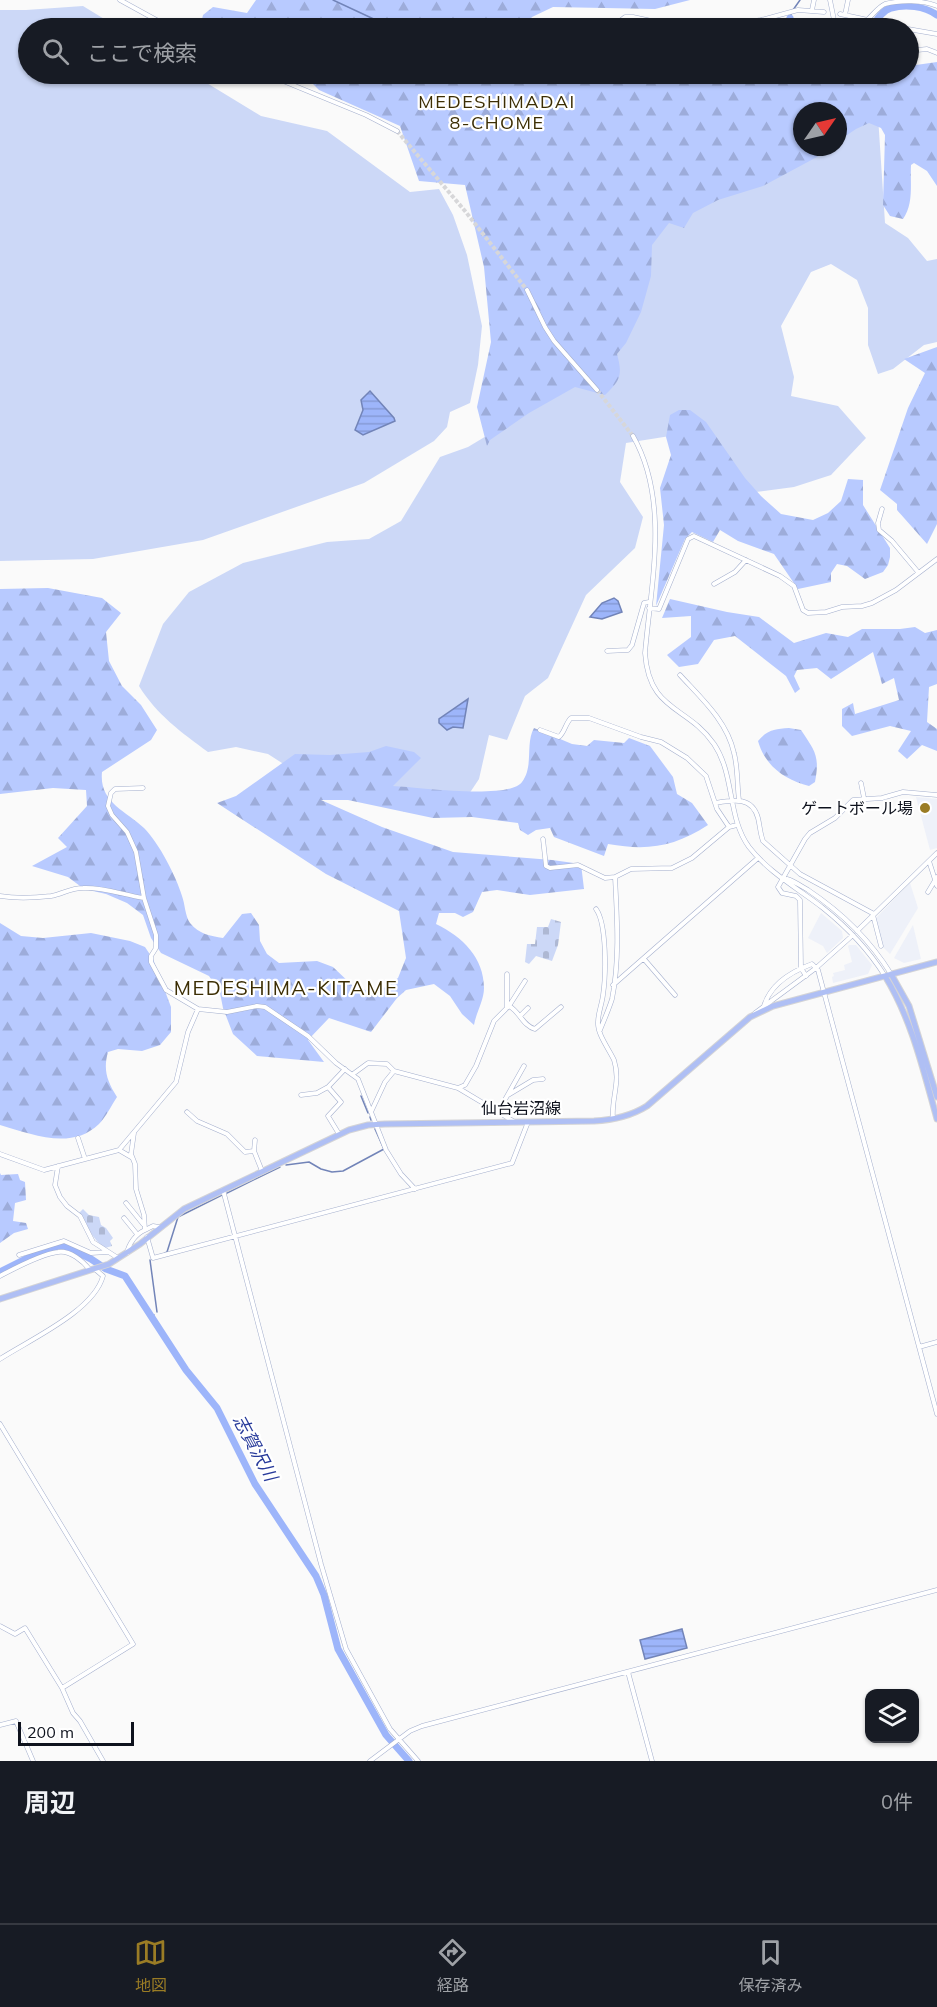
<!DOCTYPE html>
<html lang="ja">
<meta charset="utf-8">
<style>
body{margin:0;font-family:Mulish,"Noto Sans JP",sans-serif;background:#20242c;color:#f1f3f6}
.controls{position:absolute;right:18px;bottom:18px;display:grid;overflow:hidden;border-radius:12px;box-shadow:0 2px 4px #0004}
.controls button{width:54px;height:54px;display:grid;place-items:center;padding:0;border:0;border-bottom:2px solid #363941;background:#171b24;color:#f1f3f6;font:30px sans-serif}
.compass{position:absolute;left:793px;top:102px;width:54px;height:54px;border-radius:50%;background:#171b24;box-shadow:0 2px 4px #0004;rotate:56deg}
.scale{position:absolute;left:18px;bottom:15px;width:116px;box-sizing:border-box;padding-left:6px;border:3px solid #0e121d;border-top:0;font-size:16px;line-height:21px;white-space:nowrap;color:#0e121d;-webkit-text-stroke:4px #fff;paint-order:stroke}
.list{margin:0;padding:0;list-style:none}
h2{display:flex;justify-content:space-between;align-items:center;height:78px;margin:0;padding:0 24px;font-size:26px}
h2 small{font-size:20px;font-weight:400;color:#9ea1a6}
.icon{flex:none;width:33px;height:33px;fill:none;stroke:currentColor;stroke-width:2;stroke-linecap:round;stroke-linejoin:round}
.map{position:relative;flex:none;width:937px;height:1761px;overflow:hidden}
.search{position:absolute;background:#171b24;box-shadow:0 2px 4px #0004;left:18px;right:18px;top:18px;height:66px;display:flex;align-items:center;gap:15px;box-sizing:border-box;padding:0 21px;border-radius:33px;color:#9ea1a6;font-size:22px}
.sheet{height:162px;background:#171b24}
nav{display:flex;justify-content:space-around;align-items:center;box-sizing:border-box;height:84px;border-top:2px solid #363941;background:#171b24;font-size:16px;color:#9ea1a6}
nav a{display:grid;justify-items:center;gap:3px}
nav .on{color:#9a7c25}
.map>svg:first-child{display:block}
</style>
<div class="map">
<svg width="937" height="1761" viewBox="0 0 937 1761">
<defs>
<pattern id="forest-firs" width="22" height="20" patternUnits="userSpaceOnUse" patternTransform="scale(1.5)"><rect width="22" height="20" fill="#b8caff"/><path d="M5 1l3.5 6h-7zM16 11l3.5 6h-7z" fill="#9dacda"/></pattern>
<pattern id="cemetery-stones" width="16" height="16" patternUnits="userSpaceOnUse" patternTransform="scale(1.5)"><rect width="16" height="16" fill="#ccd8f7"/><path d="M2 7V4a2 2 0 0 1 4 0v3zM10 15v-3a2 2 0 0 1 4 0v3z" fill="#aeb8d3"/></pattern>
<pattern id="water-rules" width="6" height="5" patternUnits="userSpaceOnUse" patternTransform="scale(1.5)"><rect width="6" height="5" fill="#9db5fa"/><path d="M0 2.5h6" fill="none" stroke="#869bd6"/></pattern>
</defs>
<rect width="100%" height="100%" fill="#fafafa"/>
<path fill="#eef1f9" d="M916 797 937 799V848L930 850Z
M910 883 918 908 890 954 883 947 876 918Z
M821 913 842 931 843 938 827 953 823 946 808 938Z
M913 925 921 959 904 963 894 958Z
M849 945H856L872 965 868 974 833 983 832 977 834 976 833 973 845 970 844 965 852 962 848 946Z"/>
<path fill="#ccd8f7" d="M83 6 119 28H28V74H192L261 116 327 131 410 192 439 189 453 215 467 255 482 326 478 365 470 403 450 412 447 427 434 441 364 483 203 540 93 559 0 561V10H26Z
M878 116 885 223 908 238 927 261 937 259V342L924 345 893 369 878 374 868 345V308L857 280 831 264 811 272 781 326 794 377 791 396 838 406 866 438 831 475 794 487 740 494 689 433 626 443 620 482 643 517 635 548 586 595 548 678 525 696 507 740 489 735 479 779 463 803 310 781 268 754 236 747 208 752C182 733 156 714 139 686L163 624 189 592 243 563 327 542 369 539 401 521 440 457 468 447 573 384 645 243 673 214 819 147H838V131Z"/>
<path fill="url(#forest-firs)" d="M256 0H690L655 9 553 7 532 17 523 28H200L203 15 213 7 247 13Z
M937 62V186L927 171 914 163 911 165C910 183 914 204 903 219L890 216 883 205 885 135 881 128 869 123 856 129 838 141V111H802V147H830L817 157 763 186 718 200 693 213 684 228 669 223 652 245 651 276 641 312 626 343 617 354C623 376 620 380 605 395L575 387 529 413 490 440 487 446 477 407 491 342 484 267 465 185 419 181 400 126 319 90 303 74H459L471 76 490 74H826C844 86 865 79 885 74 892 72 901 74 908 74L909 66Z
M937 347V524L927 544 897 510V504L880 490 908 408 925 373 904 359Z
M679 410H690L706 422 745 478 761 496 781 514 813 520 828 513 841 501 848 479 863 480V505L890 548V557L888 565 883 572 865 579 847 566 837 564 831 573V582L798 589 774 554 738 541 720 530 713 542 692 532 685 539 656 606 664 525 660 488 671 455 666 437 670 415Z
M48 588 102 598 121 613 106 632 109 661 122 686 141 705 157 730 151 740 102 772C99 802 125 810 144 828 159 843 176 876 182 896 185 904 185 916 190 923 199 934 210 936 223 938L242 914 251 913 259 925 260 941 267 954 279 963 317 961 333 967 353 986 372 992 386 987 398 978 406 958 399 911 326 874 217 803 236 796 295 754 330 755 369 752 386 746 414 752 421 758 393 786C416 787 509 800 522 782 534 766 525 744 534 728L572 744 587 746 594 740 624 743 629 738 650 746 673 777 677 794 692 803 708 825C674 847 648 851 608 844L604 856 554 837 550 828 536 830 528 835 520 830 518 823 472 817 433 818 348 800H321L382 827 453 852 552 860 581 864 584 889 530 895 497 890 482 892 473 912 463 917 455 913H439L436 924C463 937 484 958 484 988 484 1000 476 1013 474 1025L462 1014 450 996 434 984 406 990 397 998 371 1032 329 1018 308 1040 324 1062 257 1056 233 1034 223 1008 220 993 209 976 161 953 151 938 143 915 127 903 106 894 84 889 68 877 32 866 67 847 58 838 87 806 86 790 53 788 0 794V589Z
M670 599 727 612 759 617 794 643 826 633 848 637 862 629H900L915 627 925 633 937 630V684L929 687 927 722 937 729V751L922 745 907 759 898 751 911 731 890 726 852 736 842 726V709L853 703 855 714 899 700 894 678 882 684 873 652 831 679 817 668 797 670 794 676 800 689 795 693 786 676 735 636 714 640 698 664 679 667 667 655 691 637V616L662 618Z
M789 728 801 730C815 751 820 756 815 782L809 786C785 780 765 766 758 741 767 730 775 729 789 728Z
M0 923 21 936 43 938 91 933 130 941 145 947 153 959 171 1007V1032L160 1045 142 1051 118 1049 108 1052C103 1070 107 1081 117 1097 111 1106 106 1117 99 1124 71 1151 32 1134 0 1125Z
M0 1173 1 1175 18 1174 20 1180 25 1182 26 1200 15 1203 13 1221 26 1223 28 1229 14 1233 0 1243Z"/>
<path fill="url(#cemetery-stones)" d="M551 919 561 922 558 945 552 961 536 956 529 964 525 962 527 944H535L537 927H548Z
M83 1209 89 1215 99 1217 101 1225 106 1228 113 1238 110 1241 112 1246 105 1248C91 1238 88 1226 79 1213Z"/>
<path fill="url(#water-rules)" stroke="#7284b8" stroke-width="1.5" d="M370 391 394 418 395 421 363 435 355 430 363 410 361 400Z
M614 598 618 601 622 612 602 619 590 617 602 603Z
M468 699 463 728 453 727 447 730 439 723V719Z
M682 1629 687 1648 645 1659 640 1640Z"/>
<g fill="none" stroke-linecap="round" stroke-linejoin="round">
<path stroke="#7284b8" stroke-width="1.5" d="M333 0 393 28
M793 10 800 0
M742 28 790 18 791 14
M361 1096 368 1113
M370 1117 371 1120
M286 1165 309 1162 321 1169 332 1172 343 1171 384 1149 375 1129
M227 1193 280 1167
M165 1253 167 1252 178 1217 222 1195
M150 1260 157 1312
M151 1317 154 1315"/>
<path stroke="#9db5fa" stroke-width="7" d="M787 28 790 18
M872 28C876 21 882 10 891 8 906 4 924 6 937 15
M0 1272 34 1255 58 1246H65L91 1259 106 1269 125 1276 186 1370 217 1408 255 1484 316 1576 324 1595 338 1649 386 1735 409 1761"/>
<path stroke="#d7d7d9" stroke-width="4" stroke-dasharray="4 2" stroke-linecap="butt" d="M397 131 465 211 527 290
M597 390 633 436"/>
<defs>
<path id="minor" d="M120 0 171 28
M830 0 834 20 839 28
M812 10 814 0
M840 14 905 28
M845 15 848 0
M867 20C873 15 878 7 885 4 900 0 923 0 937 6
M388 21 402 28
M573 28H594
M611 28 625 17H633L684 28
M704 28 761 20 798 10 824 12
M908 29 937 34
M908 51 927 49 937 53
M266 74 366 115 397 131
M527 290 545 327 554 341 597 390
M633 436C670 501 651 583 645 653 649 712 687 705 714 744 735 775 727 817 749 847 769 873 799 889 823 908 848 928 868 949 885 976
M882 509 878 523 879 530 892 541 918 572
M714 584 735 572 746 560
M649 608 659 609 688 539 694 536 780 576 794 586 803 610 808 613 826 612 842 607 862 606 872 603 896 590 937 559
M607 651 628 650 632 645 644 603 649 602
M680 675C701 698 727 721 734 753 738 768 737 785 739 800
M540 730 559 737C565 732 565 724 571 718H589L641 737 661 742 687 758 706 776 717 809 729 827
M861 783 864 798
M143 788 115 789 111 793 108 806 112 815 127 832 136 852 144 898 156 935V948L151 956V962L166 990 198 1009 227 1012 257 1006 265 1007 308 1036 336 1063 358 1079 386 1150 401 1174 415 1189
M715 803C733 800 752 796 758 818 760 826 760 833 763 841L800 874 874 914
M543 839 546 866 550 868 578 865 605 878 615 877 631 869 672 868 692 858 729 827 737 825
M929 861 937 886
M787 879C794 881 801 886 808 890 841 912 870 940 891 974
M928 892 937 877
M0 896C18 899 34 898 51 896 63 894 70 888 83 888 104 887 123 895 144 898
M596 909C607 924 606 975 603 995 602 1004 598 1013 598 1022 597 1034 609 1049 614 1060 621 1082 611 1098 613 1119
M873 915 881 946
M857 931 937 853
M644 959 675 995
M507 974V1008
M806 976 801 968 800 900 796 896 782 893 778 887 805 839 810 833 835 818 853 800 882 798 903 792 937 795
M613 985 758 858
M509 1006 525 981
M763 1010C768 986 790 972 812 964L818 970 937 1414
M755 1013 816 968 853 935
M520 1016 528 1008
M600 1030C604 1020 609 1009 612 999 620 959 617 917 615 877
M353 1074 368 1063 387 1064 394 1071
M458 1088 465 1085 476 1066 494 1021 509 1006C520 1012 523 1026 535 1029L561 1007
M301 1095 317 1093 328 1087
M508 1095 533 1080 543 1079
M187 1112 197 1121 227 1134 245 1152 254 1151
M371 1112 385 1082 394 1071 458 1088 513 1121
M498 1112 524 1066
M339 1134 328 1116 341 1102 328 1087 345 1069
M78 1138 85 1159
M255 1140 254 1151 262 1171
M119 1150 131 1157
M0 1154 44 1170 119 1150 176 1082 188 1032 198 1009
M58 1166 55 1185 60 1197 67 1206 80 1216 93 1242 118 1258
M223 1190 321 1564 346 1649 390 1729 418 1761
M126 1203 143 1224
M124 1218 137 1234
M145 1230 153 1226 159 1227
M147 1237 153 1258 512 1163 528 1122
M127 1253C129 1243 136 1234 145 1230L144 1215 136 1189 135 1164 131 1154 134 1133
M19 1255 64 1241 91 1253 107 1252
M0 1276C15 1268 41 1254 58 1252 70 1250 83 1261 90 1270
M919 1347 937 1342
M0 1359C29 1340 94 1311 103 1276L96 1270
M0 1424 133 1644 62 1688
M0 1626 15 1634 25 1628 62 1688 73 1713 80 1721 103 1761
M628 1672 652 1761
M0 1725 16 1721 33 1761
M370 1761 410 1731 422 1726 937 1590"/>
<path id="major" d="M891 974 909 1006 937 1097
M885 976C912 1020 923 1069 937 1119
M0 1299 109 1264 140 1244 184 1209 349 1130 368 1125 385 1124 594 1121C613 1120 631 1116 647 1106L750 1017 773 1006 937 962"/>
</defs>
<use href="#minor" stroke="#a4afcd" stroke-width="5"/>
<use href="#major" stroke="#d4d4d6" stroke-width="7"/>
<use href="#minor" stroke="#fff" stroke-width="4"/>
<use href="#major" stroke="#afbff4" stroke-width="5"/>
</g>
<circle fill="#9a7c25" stroke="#fff" stroke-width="2" cx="925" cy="808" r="6"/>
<g text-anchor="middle" stroke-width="4.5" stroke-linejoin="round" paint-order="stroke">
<g font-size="16" fill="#0e121d" stroke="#fff" text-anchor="end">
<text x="913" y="814">ゲートボール場</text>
</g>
<g font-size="16" fill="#0e121d" stroke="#fff">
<text x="521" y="1114">仙台岩沼線</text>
</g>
<g font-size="18" letter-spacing="1.5" fill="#3c2e04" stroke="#fff">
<text x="497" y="108">MEDESHIMADAI<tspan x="497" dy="21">8-CHOME</tspan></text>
</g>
<g font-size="18" font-style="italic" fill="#283b9b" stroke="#fff">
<text transform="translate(255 1448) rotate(62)" y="6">志賀沢川</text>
</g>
<g font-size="20" letter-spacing="1.5" fill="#3c2e04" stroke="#fff">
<text x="286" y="995">MEDESHIMA-KITAME</text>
</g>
</g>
</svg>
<div class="controls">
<button><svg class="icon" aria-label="layers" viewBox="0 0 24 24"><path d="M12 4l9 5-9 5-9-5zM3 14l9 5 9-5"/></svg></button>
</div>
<svg class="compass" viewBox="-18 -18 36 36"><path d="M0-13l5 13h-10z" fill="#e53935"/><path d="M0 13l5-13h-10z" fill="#9ea1a6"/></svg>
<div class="scale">200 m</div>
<div class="search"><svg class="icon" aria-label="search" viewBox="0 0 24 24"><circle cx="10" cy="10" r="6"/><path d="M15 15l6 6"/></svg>ここで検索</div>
</div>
<section class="sheet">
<h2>周辺<small>0件</small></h2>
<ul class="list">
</ul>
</section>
<nav>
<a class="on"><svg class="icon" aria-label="map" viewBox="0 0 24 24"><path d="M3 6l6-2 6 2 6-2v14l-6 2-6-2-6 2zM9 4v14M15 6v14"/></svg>地図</a>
<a><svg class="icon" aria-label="directions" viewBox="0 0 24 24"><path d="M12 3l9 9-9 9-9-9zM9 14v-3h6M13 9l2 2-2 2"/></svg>経路</a>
<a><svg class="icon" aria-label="saved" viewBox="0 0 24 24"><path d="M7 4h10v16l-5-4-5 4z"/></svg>保存済み</a>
</nav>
